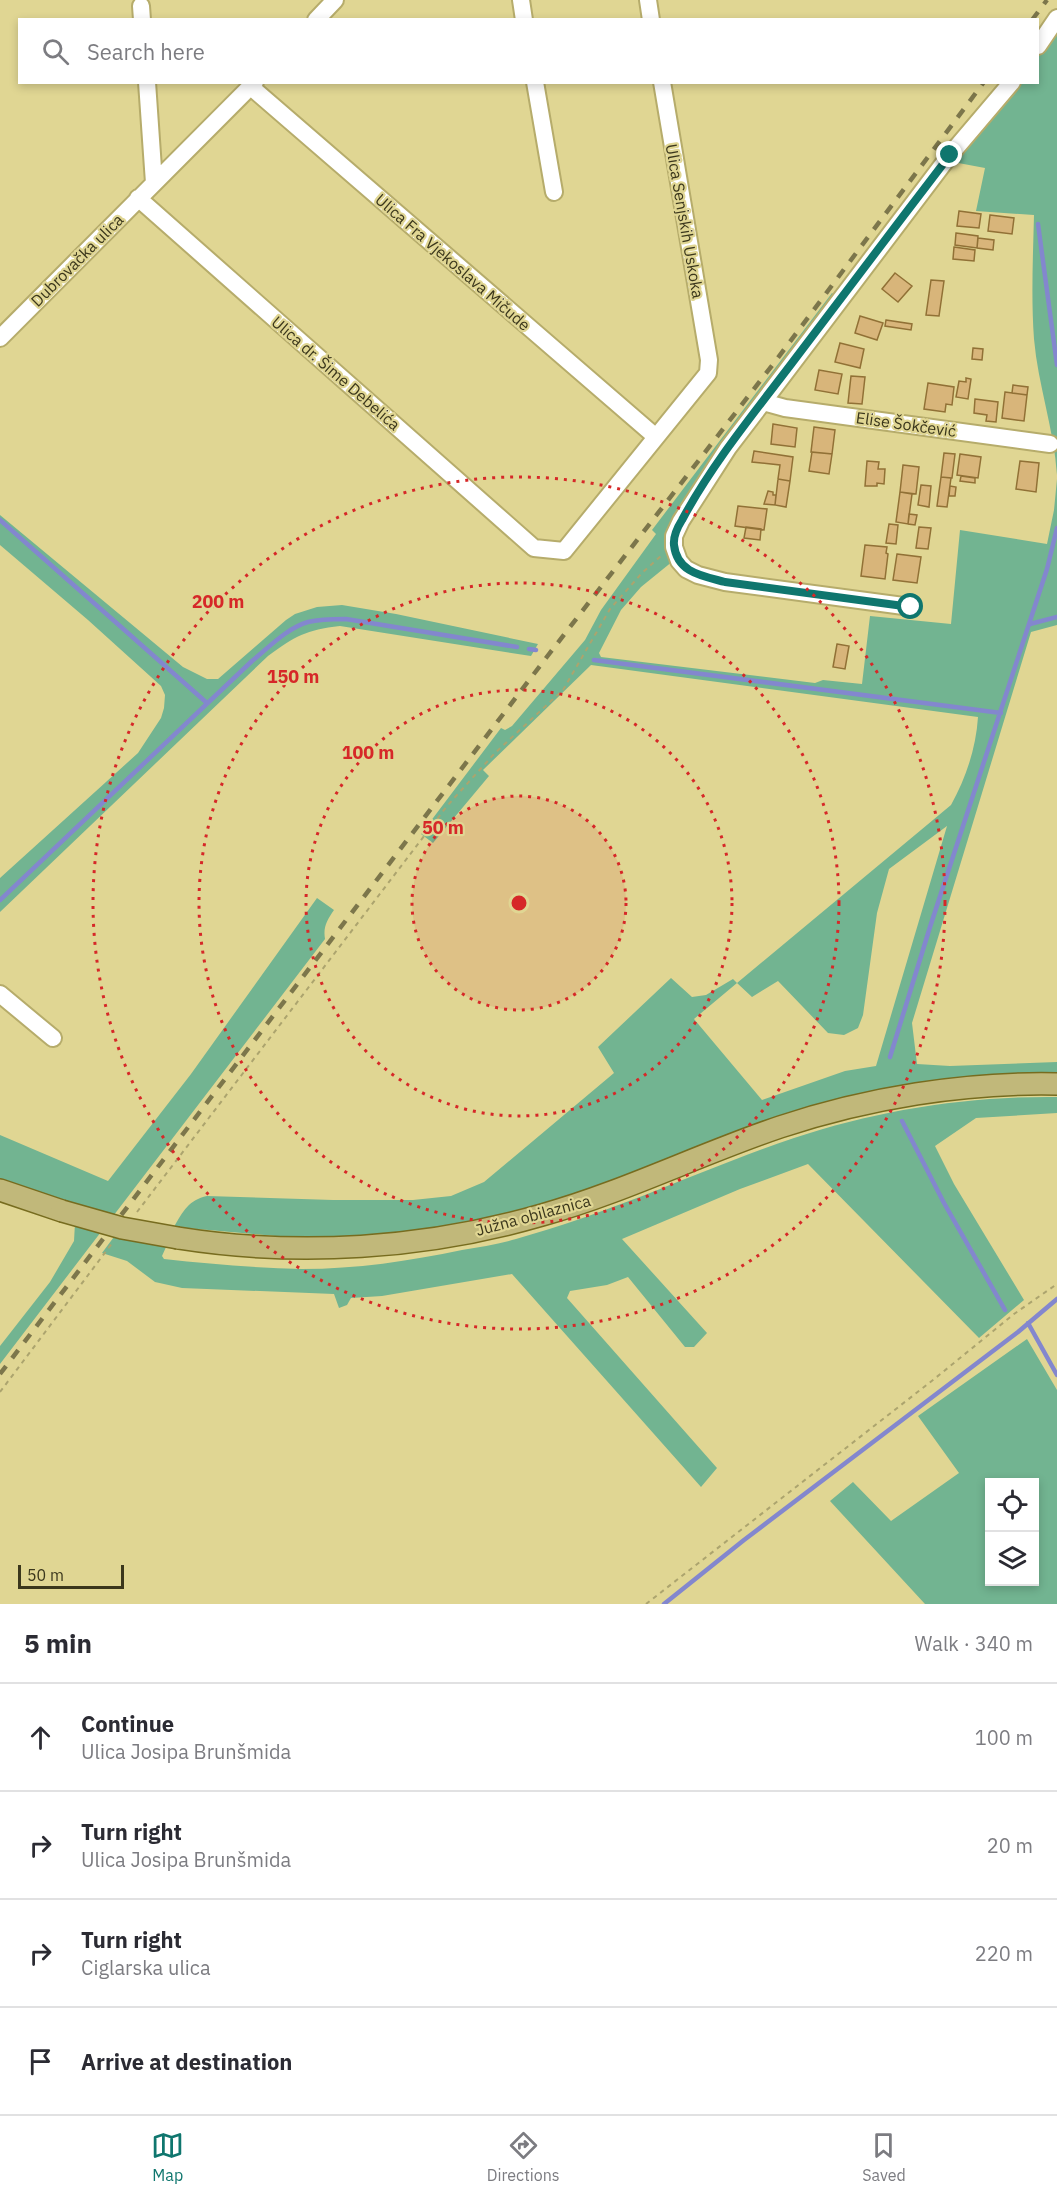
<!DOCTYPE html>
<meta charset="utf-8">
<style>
body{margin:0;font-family:"IBM Plex Sans",sans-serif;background:#f7f7f7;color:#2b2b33}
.controls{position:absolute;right:18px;bottom:18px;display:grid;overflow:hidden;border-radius:0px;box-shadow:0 3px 9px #0003}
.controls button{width:54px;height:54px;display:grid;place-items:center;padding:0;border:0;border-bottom:2px solid #e1e1e2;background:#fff;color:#2b2b33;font:30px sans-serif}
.scale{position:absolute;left:18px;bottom:15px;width:106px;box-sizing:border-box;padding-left:6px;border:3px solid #3b371c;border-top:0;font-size:16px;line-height:21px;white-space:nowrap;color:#3b371c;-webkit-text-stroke:4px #e0d693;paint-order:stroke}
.stop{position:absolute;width:18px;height:18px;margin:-14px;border:4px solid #0f766e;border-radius:50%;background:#fff}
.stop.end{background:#0f766e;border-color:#fff;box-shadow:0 2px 6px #0008}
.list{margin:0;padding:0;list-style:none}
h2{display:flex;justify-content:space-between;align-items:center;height:78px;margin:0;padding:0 24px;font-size:26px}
h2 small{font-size:20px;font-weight:400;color:#7c7c81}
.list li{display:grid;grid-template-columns:39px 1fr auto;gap:18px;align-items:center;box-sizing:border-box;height:108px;padding:0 24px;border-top:2px solid #e1e1e2}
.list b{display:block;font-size:22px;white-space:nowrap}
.list p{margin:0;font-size:20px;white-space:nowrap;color:#7c7c81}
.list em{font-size:20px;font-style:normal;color:#7c7c81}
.icon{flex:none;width:33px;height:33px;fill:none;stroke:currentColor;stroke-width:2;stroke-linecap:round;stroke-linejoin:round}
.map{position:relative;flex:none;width:1057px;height:1604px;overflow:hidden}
.search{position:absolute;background:#fff;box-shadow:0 3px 9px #0003;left:18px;right:18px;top:18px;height:66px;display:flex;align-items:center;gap:15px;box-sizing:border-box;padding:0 21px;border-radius:0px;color:#7c7c81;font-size:22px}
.sheet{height:510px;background:#fff}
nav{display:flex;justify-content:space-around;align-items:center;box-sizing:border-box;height:84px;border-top:2px solid #e1e1e2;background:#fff;font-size:16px;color:#7c7c81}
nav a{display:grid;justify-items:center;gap:3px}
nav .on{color:#0f766e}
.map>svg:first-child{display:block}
</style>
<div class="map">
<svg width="1057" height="1604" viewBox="0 0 1057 1604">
<rect width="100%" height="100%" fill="#e0d693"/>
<path fill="#72b491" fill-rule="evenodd" d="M1057 25V475C1054 429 1038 385 1034 339 1031 298 1033 256 1034 215L976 211 985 168 953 162 1015 83 1038 82V54Z
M832 293 838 298 707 472 673 561 641 587 621 610 599 653 601 657 815 683 823 680 862 684 870 616 951 624 960 530 1047 544 1054 510 1057 479V625L1031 632 912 1023 917 1064 950 1066 1057 1062V1078L950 1083 564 1200 455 1227 394 1235 297 1238 175 1227 162 1256 164 1259C210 1264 256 1268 302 1269 356 1269 410 1261 462 1250 480 1247 499 1244 516 1239 612 1213 700 1170 794 1138 879 1110 967 1096 1057 1097V1113L976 1118 935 1146 954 1184 1024 1300 979 1338 808 1164 740 1189 622 1239 707 1333 694 1347H685L628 1277 607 1285 570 1291 567 1298 717 1468 701 1487 512 1274 382 1296 351 1298 347 1305 339 1308 334 1294 182 1288 155 1282 127 1261 102 1253 128 1218 174 1227C183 1211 189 1200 207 1196L333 1200H413L451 1196 484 1182 614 1073 598 1047 671 978 692 997 706 995 733 979 737 983 951 805C966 778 976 748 978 717L591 665 483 770 489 776 433 843 421 834 501 728 505 730 512 726 585 640 601 610 656 534 652 530ZM947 826 876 1066 845 1071 762 1100 694 1019 737 983 752 997 778 981 828 1033 844 1035 858 1028 863 1015 877 913 889 869Z
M0 515 183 667 207 679H218L286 620 295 614 317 607 342 605 396 614 538 644 531 656 340 626C306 630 295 636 268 656L0 912V878L138 753 161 718 164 708 165 695 161 686 88 620 0 545Z
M317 898 334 910C327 920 323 927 325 939L0 1364V1346L50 1282 74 1241 76 1205 0 1180V1135L108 1181 191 1074Z
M1027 1339 1057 1390V1604H925L830 1501 853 1482 891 1521 959 1473 918 1416ZM990 1482H1034V1582H990Z"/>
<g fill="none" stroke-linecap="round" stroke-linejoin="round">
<path stroke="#8387ce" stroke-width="4.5" d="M1038 224 1057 365
M0 520 207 703
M1030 624 1057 617
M529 649 536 650
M594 660 1001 713
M0 900 252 661C268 648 287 628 308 622 320 619 333 619 346 619L517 647
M890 1057 930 927 1047 569 1057 528
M902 1121 944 1203 1005 1310
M1028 1323 1057 1375
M664 1604 744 1540 1018 1332 1057 1299"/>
</g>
<path fill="#d8b57a" stroke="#917136" stroke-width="1.5" d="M959 211 981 214 979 228 957 226Z
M990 215 1014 218 1012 234 988 231Z
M956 233 978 236 977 248 955 245Z
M978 238 994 240 993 250 977 248Z
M954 247 975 250 974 261 953 259Z
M895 273 912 286 898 302 882 289Z
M931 280 944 281 939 316 926 315Z
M860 316 883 323 877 340 855 333Z
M886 320 912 324 911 330 885 326Z
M840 343 864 349 860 368 835 362Z
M973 348 983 349 982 360 972 359Z
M819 370 842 374 838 394 815 390Z
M851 376 865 377 862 404 848 403Z
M966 378 971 379 968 399 956 397 959 381 966 382Z
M928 383 954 387 952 405 946 404 945 412 924 409Z
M1013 385 1028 387 1027 395 1012 393Z
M1005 392 1027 395 1024 421 1002 418Z
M975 399 998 402 996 422 986 421 987 415 974 413Z
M773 424 797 428 795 447 771 444Z
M814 427 835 430 832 454 811 452Z
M754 451 793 457 790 481 778 479 780 465 752 462Z
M812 452 832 454 829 474 809 471Z
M944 453 955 454 952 478 941 477Z
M960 454 981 457 978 478 957 475Z
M867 461 879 462 878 469H885L884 484 877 483V486H865Z
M1020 461 1039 463 1036 492 1016 489Z
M903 465 919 467 916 494 900 492Z
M961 476 975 478V483L960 481Z
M941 477 951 478 947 507 937 506Z
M778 479 790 481 786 507 775 505Z
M921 485 931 486 929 507 918 505Z
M950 486 956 487 955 496H949Z
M768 491 773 492V495H776L775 505 764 504Z
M900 492 912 494 908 524 896 522Z
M738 506 767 509 764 530 735 526Z
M909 514 917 515 915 525 908 524Z
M889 524 898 525 896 544 886 543Z
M746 527 761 529 760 540 744 538Z
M919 527 931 528 928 549 916 548Z
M865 545 887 547 886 553 888 554 885 579 861 576Z
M897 554 921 557 917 583 893 580Z
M837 644 849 646 845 669 833 667Z"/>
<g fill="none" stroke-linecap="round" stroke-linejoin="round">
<defs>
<path id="minor" d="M521 0 524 20
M648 0 651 20
M141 6 142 20
M316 20 335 0
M1038 46 1057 18
M147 82 154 183
M535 82 554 192
M251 87 656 437
M138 198 534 548 564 551 708 373 709 360 662 82
M0 338 255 82
M763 402 785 408 1050 444
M911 607 725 582 698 575 686 569 679 561 674 547V536L681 521 728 448 763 402 950 155 1012 82
M0 994 53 1038"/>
<path id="major" d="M0 1190 62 1211
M178 1238C298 1257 425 1249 542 1215 624 1192 700 1154 780 1127 867 1098 965 1082 1057 1084"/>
</defs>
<use href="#minor" stroke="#b6ac6b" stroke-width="20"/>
<use href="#major" stroke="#776c1f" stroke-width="24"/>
<path stroke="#aca46e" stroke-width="2" stroke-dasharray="4.5 4.5" stroke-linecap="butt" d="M137 1212 447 806 495 753 563 690 610 609 642 573 662 555
M0 1392 113 1242
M646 1604 933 1380 1014 1314 1057 1284"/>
<use href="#minor" stroke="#fff" stroke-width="16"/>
<use href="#major" stroke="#c1b87a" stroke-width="21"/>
<path stroke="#7c764b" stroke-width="4.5" stroke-dasharray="10 10" stroke-linecap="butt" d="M1032 20 1047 0
M0 1374 546 658 774 363 984 82"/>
<defs>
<path id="major-bridge" d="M62 1211 122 1228 178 1238"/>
</defs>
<use href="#major-bridge" stroke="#776c1f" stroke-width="24" stroke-linecap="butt"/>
<use href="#major-bridge" stroke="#c1b87a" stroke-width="21"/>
</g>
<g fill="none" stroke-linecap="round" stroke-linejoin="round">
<path stroke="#0f766e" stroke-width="8" d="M911 607 725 582C703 576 677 573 674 545 673 536 677 528 682 520 712 464 754 413 792 363 845 293 897 224 950 155"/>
</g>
<circle cx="519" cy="903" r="107" fill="#d62828" fill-opacity=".12"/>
<g fill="none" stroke="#d62828" stroke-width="3" stroke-dasharray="3 6">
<circle cx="519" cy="903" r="107"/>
<circle cx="519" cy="903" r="213"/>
<circle cx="519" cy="903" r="320"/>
<circle cx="519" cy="903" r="426"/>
</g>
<g text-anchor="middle" stroke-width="4.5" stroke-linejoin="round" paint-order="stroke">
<g font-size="16" fill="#3b371c" stroke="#e0d693">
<text transform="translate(685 221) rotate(80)" y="6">Ulica Senjskih Uskoka</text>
<text transform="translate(77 260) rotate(-45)" y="6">Dubrovačka ulica</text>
<text transform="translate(453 262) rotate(41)" y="6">Ulica Fra Vjekoslava Mičude</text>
<text transform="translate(336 373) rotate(41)" y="6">Ulica dr. Šime Debelića</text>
<text transform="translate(906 424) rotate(8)" y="6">Elise Šokčević</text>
<text transform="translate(533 1215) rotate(-15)" y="6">Južna obilaznica</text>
</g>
</g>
<circle cx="519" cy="903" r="9" fill="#d62828" stroke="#e0d693" stroke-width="3"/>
<g font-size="18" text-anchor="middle" font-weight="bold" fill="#d62828" stroke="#e0d693" stroke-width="4.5" stroke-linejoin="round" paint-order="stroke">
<text x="218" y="608">200 m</text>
<text x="293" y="683">150 m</text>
<text x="368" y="759">100 m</text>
<text x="443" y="834">50 m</text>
</g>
</svg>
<div class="controls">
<button><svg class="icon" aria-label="locate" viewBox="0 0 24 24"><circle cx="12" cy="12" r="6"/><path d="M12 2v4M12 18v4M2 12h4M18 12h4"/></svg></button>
<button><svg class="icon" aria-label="layers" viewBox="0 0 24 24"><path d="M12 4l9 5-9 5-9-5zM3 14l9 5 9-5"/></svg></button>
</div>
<div class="scale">50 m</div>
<div class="stop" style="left:911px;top:607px"></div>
<div class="stop end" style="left:950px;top:155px"></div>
<div class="search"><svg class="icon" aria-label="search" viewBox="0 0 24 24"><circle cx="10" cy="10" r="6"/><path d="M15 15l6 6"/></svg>Search here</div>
</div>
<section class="sheet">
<h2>5 min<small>Walk · 340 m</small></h2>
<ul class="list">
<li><svg class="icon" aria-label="ahead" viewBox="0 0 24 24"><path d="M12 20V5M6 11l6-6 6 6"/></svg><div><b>Continue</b><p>Ulica Josipa Brunšmida</p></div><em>100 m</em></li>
<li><svg class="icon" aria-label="right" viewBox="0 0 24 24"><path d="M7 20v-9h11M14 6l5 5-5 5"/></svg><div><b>Turn right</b><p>Ulica Josipa Brunšmida</p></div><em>20 m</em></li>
<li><svg class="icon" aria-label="right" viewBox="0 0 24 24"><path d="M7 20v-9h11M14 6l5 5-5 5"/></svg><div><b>Turn right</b><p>Ciglarska ulica</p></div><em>220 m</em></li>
<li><svg class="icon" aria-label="arrive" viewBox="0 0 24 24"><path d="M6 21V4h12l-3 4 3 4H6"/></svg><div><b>Arrive at destination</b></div></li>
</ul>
</section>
<nav>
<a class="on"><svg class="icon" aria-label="map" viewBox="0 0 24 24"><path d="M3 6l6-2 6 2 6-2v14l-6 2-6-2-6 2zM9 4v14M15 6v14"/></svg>Map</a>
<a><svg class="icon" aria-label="directions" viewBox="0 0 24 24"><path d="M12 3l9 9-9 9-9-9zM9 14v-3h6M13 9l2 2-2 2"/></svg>Directions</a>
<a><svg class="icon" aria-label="saved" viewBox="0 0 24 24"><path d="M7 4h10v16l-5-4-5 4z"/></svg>Saved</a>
</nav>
